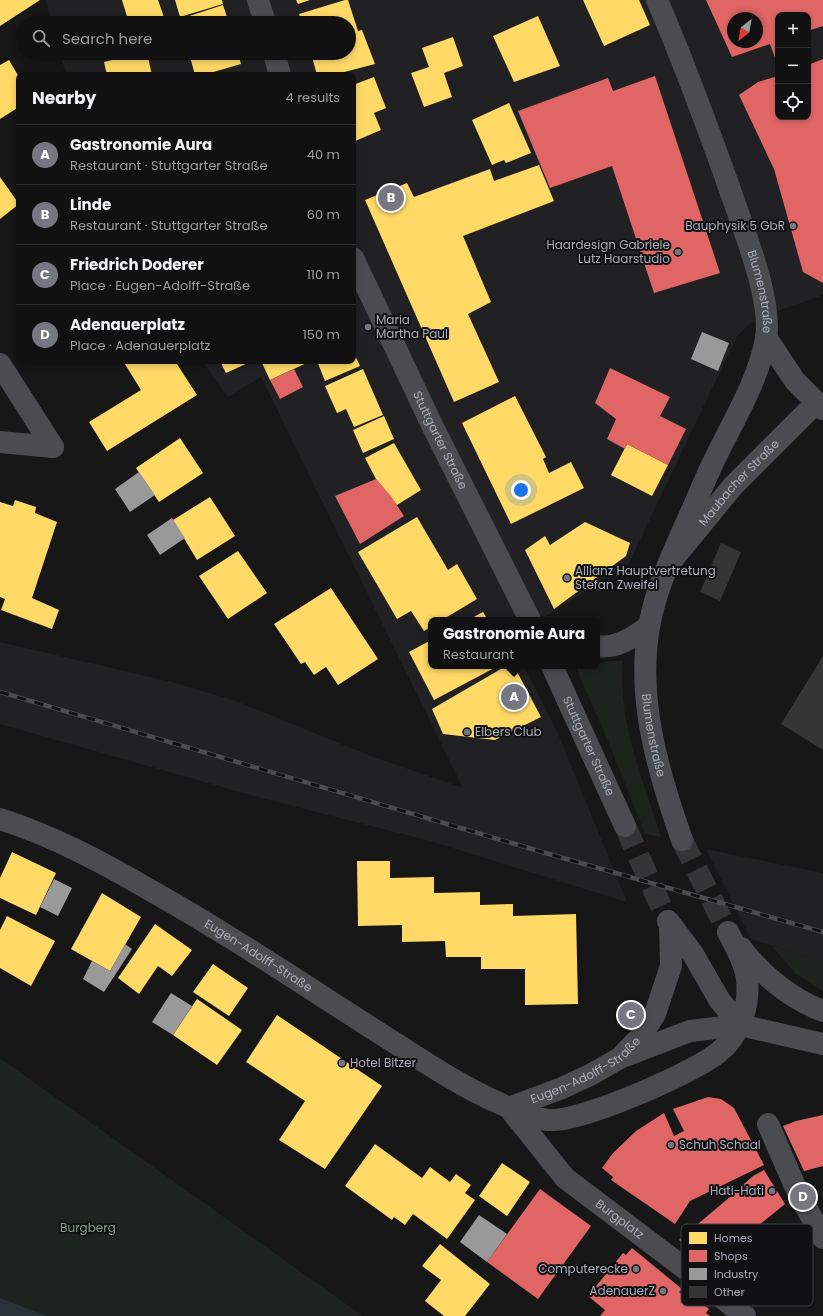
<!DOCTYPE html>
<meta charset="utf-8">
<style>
body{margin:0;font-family:Poppins,sans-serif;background:#1a1a1a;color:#f1f3f6}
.controls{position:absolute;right:12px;top:12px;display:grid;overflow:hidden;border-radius:8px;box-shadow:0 2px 6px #0003}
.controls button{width:36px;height:36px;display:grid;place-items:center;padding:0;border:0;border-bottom:1px solid #303131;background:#111;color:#f1f3f6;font:20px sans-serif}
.compass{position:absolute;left:727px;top:12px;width:36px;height:36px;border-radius:50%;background:#111;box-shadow:0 2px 6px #0003;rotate:211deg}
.you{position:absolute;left:521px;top:490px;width:14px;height:14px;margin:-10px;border:3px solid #fff;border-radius:50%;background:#1a73e8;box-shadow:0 0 0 6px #1a73e833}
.badge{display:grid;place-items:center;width:26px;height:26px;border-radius:50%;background:#757880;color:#fff;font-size:13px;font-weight:700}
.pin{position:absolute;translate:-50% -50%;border:2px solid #fff;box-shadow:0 1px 4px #0006}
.popup{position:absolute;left:428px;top:617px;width:172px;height:52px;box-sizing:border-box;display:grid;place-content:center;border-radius:8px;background:#111;filter:drop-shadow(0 1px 3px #0005);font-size:13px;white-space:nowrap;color:#9c9d9f}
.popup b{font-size:15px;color:#f1f3f6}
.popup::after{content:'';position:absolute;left:50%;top:100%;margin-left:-8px;border:8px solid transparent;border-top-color:#111}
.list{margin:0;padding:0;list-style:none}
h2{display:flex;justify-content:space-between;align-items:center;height:52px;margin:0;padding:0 16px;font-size:17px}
h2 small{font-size:13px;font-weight:400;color:#9c9d9f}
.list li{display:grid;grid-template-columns:26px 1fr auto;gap:12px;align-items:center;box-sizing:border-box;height:60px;padding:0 16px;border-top:1px solid #303131}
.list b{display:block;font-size:15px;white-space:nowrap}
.list p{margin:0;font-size:13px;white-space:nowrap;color:#9c9d9f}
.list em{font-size:13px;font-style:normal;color:#9c9d9f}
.icon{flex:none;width:22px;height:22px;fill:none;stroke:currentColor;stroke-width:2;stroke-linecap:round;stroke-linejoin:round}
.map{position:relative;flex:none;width:823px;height:1316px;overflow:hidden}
.search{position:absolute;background:#111;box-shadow:0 2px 6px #0003;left:16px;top:16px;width:340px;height:44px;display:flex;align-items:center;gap:10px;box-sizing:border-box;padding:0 14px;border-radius:22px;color:#9c9d9f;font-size:15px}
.panel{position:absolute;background:#111;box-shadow:0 2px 6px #0003;left:16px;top:72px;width:340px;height:292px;border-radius:8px}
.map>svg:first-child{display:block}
</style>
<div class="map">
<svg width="823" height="1316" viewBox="0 0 823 1316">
<rect width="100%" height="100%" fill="#171717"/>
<path fill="#212123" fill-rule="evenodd" d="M46 0H823V295L755 319 737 336 629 563 540 620H431V666H524L559 736 627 902 430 841 254 796 0 724V642L172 682 236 701 368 755 463 788 261 377 228 397 202 361H353V75H66L60 53H349V23H52ZM778 15H808V117H778ZM733 18H757V42H733Z
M706 849 823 873V961L751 939Z"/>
<path fill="#1d241e" d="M623 660C617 721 643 780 661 837L645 834 607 738 575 666H597V663Z
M771 945 823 961V991L796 974Z
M0 1058 363 1316H44L0 1298Z"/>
<path fill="#2a3239" d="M0 1298 47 1316H0Z"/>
<path fill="#ffd966" d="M0 0H40L0 26Z
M122 0H158L166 23H129Z
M175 0H222L223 4 180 17Z
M296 0H310L298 4Z
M345 0H348L358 31 362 30 375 64 333 75H317L311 53H349V23H302L299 14Z
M583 0H639L650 25 604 46Z
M223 5 229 23H181L180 19Z
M538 16 560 66 514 82 493 36Z
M453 37 463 66 444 73 452 97 424 107 411 73 429 67 422 48Z
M140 53H147L152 75H107L104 62Z
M189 53H238L241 64 203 75H195Z
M9 60 19 77V107L0 119V65Z
M374 77 386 108 374 113 381 130 353 142V85Z
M509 103 531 153 506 163 504 160 492 165 472 120Z
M539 165 554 201 463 236 491 302 468 314 499 382 454 402 365 200 407 183 414 197 490 169 494 181Z
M0 177 19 204 0 219Z
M353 351 360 366 325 381 317 361H353Z
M123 361H175L197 395 107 451 89 422 141 390Z
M220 361H250V362L226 373Z
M261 361H311L270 380Z
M363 369 383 415 354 427 346 409 337 413 325 386Z
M515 396 546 457 543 459 549 473 571 462 584 488 511 524 462 423Z
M384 416 394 439 363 453 353 430Z
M180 438 203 473 159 502 136 468Z
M394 443 421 490 397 505 376 479 365 458Z
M627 444 668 465 652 496 611 475Z
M210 497 235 536 197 560 173 520Z
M15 500 36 507 35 513 57 522 32 598 59 610 52 629 1 610 5 599 0 597V502L13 506Z
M417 517 448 570 457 564 477 599 442 620H431V627L424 631 411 611 397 619 358 552Z
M585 522 630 543 626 556 554 609 525 550 545 536 550 545Z
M238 551 267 593 228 619 199 576Z
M331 588 378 659 338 685 326 667 314 675 305 662 301 664 274 624Z
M483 612 488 620H468Z
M431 640V666H498L434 700 409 652Z
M506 666H514L541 717 495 740 443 734 432 709Z
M12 852 56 873 36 915 0 898V878Z
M357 861H390V878L434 877V893L480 892V905L513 904V916L576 914 578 1004 525 1005V969H481V957H446L445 941 402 942V925L358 926Z
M102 893 141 917 110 971 71 949Z
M7 916 55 941 31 986 0 968V930Z
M155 924 192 950 172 976 158 966 139 994 118 978Z
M213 964 248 988 229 1016 193 992Z
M197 999 242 1030 217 1065 173 1035Z
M277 1015 382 1086 325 1169 279 1140 305 1101 246 1062Z
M375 1144 422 1178 430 1167 450 1182 456 1174 471 1185 465 1193 475 1200 447 1239 413 1214 405 1225 394 1217 392 1220 345 1186Z
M502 1163 530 1182 507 1216 479 1196Z
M440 1244 490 1284 465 1316H444L425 1301 441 1280 422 1266Z"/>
<path fill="#e06666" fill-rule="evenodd" d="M706 0H823V26L808 31V15H778V66L770 44 732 57ZM733 18H757V42H733Z
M823 59V283L803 272 774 169 739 95 758 82 778 76V117H808V65Z
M655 76 720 273 654 293 612 166 550 188 518 111 608 78 613 91Z
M610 368 670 397 660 416 686 429 668 465 627 444 625 449 607 439 616 419 595 403Z
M294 369 303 387 280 399 270 380Z
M376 479 391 496 404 516 360 544 335 496Z
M708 1097 721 1099 734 1108 764 1165 690 1201 675 1224 611 1180 613 1177 602 1168 613 1153 636 1131 664 1113 674 1136 684 1131 673 1109Z
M823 1115V1166L804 1171 783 1126 796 1121Z
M764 1170 785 1204 753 1230 766 1244 737 1276 679 1240 731 1196 728 1193 734 1189 736 1191 753 1176Z
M540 1189 591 1226 538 1299 487 1262Z
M632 1248 682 1289 679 1292 695 1305 699 1301 709 1309 706 1313 710 1316H600L605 1310 588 1296 623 1253 626 1255Z"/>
<path fill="#999" d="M702 332 729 343 718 371 691 359Z
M139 472 155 495 130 512 115 489Z
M172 518 185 538 160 555 147 535Z
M54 879 72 888 58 916 40 907Z
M125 944 132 949 104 992 83 979 92 961 110 971Z
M171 993 192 1006 173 1035 152 1022Z
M479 1215 507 1234 487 1262 460 1242Z"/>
<path fill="#353536" d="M721 543 741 552 720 601 700 592Z
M823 656V750L781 724Z"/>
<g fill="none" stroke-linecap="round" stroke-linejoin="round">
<path stroke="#343537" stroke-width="22" stroke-dasharray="22 11" stroke-linecap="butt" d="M625 826 664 913
M682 840 728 932"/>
<path stroke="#4b4c50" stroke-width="22" d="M768 1124 798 1193 823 1238"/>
<g stroke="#4b4c50" stroke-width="22">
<path d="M766 337 795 381 823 409"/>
<path d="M0 364 53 447"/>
<path d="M0 442 53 447"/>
<path id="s1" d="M673 559 733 486 817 402"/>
<path id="s2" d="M509 1108 565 1178 679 1264 745 1316"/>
</g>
<g stroke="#4b4c50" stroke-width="22">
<path d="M258 0 265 23"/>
<path id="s3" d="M657 0C686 67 711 136 735 204 747 239 772 302 766 338 758 383 731 424 712 465 702 486 693 509 683 530 670 560 656 590 650 622 635 695 658 772 682 840"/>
<path d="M274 53 280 75"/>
<path id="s4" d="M353 258 432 425 530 620"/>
<path d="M597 646C618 649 633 637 649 626"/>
<path id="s5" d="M552 666 625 826"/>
<path id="s6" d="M0 819C53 836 102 862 150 890 230 935 307 987 384 1036 422 1060 458 1085 499 1103 515 1111 530 1118 548 1120 579 1123 694 1073 719 1052 739 1037 750 1005 747 980 746 964 735 946 728 932"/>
<path d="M668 921 693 954 720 1001 740 1025"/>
<path d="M741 948C762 975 791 999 823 1011"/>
<path d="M625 1056 690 1031 740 1025 823 1044"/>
<path id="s7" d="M509 1108 562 1088 590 1075 620 1058 640 1037 655 1014 671 966 670 927"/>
</g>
<defs>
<path id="rail" d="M0 692 542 852 823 932"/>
</defs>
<use href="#rail" stroke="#4b4c4f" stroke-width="4.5"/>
<use href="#rail" stroke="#111113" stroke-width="3" stroke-dasharray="9" stroke-linecap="butt"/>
</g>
<g fill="#757880" stroke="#111113" stroke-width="1.5">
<circle cx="793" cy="226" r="4"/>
<circle cx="678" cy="252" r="4"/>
<circle cx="368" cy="327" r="4"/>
<circle cx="567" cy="578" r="4"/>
<circle cx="467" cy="732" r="4"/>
<circle cx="342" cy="1063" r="4"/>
<circle cx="671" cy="1145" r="4"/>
<circle cx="772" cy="1191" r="4"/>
<circle cx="636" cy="1269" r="4"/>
<circle cx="663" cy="1291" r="4"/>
</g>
<g text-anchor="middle" stroke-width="4" stroke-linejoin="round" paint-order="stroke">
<g font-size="12" fill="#a8adb8" stroke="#111113" text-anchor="end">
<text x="785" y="230">Bauphysik 5 GbR</text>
<text x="670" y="249">Haardesign Gabriele<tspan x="670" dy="14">Lutz Haarstudio</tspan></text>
<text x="376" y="324" text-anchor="start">Maria<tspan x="376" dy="14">Martha Paul</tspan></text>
<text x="575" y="575" text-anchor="start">Allianz Hauptvertretung<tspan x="575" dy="14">Stefan Zweifel</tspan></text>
<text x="475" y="736" text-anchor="start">Elbers Club</text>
<text x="350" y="1067" text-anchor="start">Hotel Bitzer</text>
<text x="679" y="1149" text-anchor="start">Schuh Schaal</text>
<text x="764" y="1195">Hati-Hati</text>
<text x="628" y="1273">Computerecke</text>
<text x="655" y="1295">AdenauerZ</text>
</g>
<g font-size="12" fill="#a8adb8" stroke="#111113">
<text dy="4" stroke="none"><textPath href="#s3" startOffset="310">Blumenstraße</textPath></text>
<text dy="4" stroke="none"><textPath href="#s4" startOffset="202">Stuttgarter Straße</textPath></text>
<text dy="4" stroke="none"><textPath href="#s1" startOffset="101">Maubacher Straße</textPath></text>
<text dy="4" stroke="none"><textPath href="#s3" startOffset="779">Blumenstraße</textPath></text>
<text dy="4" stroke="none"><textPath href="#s5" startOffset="88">Stuttgarter Straße</textPath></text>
<text dy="4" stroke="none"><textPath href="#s6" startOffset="293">Eugen-Adolff-Straße</textPath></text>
<text dy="4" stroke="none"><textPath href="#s7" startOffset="86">Eugen-Adolff-Straße</textPath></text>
<text dy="4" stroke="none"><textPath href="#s2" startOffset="158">Burgplatz</textPath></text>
</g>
<g font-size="12" fill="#7fa380" stroke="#111113">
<text x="88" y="1232">Burgberg</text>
</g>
</g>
<rect x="681" y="1224" width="132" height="82" rx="6" fill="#111113" stroke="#3e4045" stroke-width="1"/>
<rect x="689" y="1232" width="18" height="12" fill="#ffd966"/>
<rect x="689" y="1250" width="18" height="12" fill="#e06666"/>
<rect x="689" y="1268" width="18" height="12" fill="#999"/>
<rect x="689" y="1286" width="18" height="12" fill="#353536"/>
<g font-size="11" fill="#a8adb8">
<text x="714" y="1242">Homes</text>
<text x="714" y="1260">Shops</text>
<text x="714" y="1278">Industry</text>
<text x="714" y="1296">Other</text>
</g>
</svg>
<div class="controls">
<button>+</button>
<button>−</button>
<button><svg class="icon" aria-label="locate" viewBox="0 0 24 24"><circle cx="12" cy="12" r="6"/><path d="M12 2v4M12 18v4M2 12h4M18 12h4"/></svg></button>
</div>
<svg class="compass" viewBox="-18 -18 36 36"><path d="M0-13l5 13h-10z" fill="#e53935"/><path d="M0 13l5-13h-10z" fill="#9c9d9f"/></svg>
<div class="you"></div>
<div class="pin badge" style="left:514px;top:697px">A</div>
<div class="popup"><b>Gastronomie Aura</b>Restaurant</div>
<div class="pin badge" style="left:391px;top:198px">B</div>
<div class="pin badge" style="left:631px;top:1015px">C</div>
<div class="pin badge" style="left:803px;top:1197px">D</div>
<div class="search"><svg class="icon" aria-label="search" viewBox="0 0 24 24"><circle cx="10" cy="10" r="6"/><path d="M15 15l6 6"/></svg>Search here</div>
<section class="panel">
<h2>Nearby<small>4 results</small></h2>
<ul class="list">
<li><span class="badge">A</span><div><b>Gastronomie Aura</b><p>Restaurant · Stuttgarter Straße</p></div><em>40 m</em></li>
<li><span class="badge">B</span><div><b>Linde</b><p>Restaurant · Stuttgarter Straße</p></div><em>60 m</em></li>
<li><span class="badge">C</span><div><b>Friedrich Doderer</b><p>Place · Eugen-Adolff-Straße</p></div><em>110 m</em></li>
<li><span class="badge">D</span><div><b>Adenauerplatz</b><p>Place · Adenauerplatz</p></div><em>150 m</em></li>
</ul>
</section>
</div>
